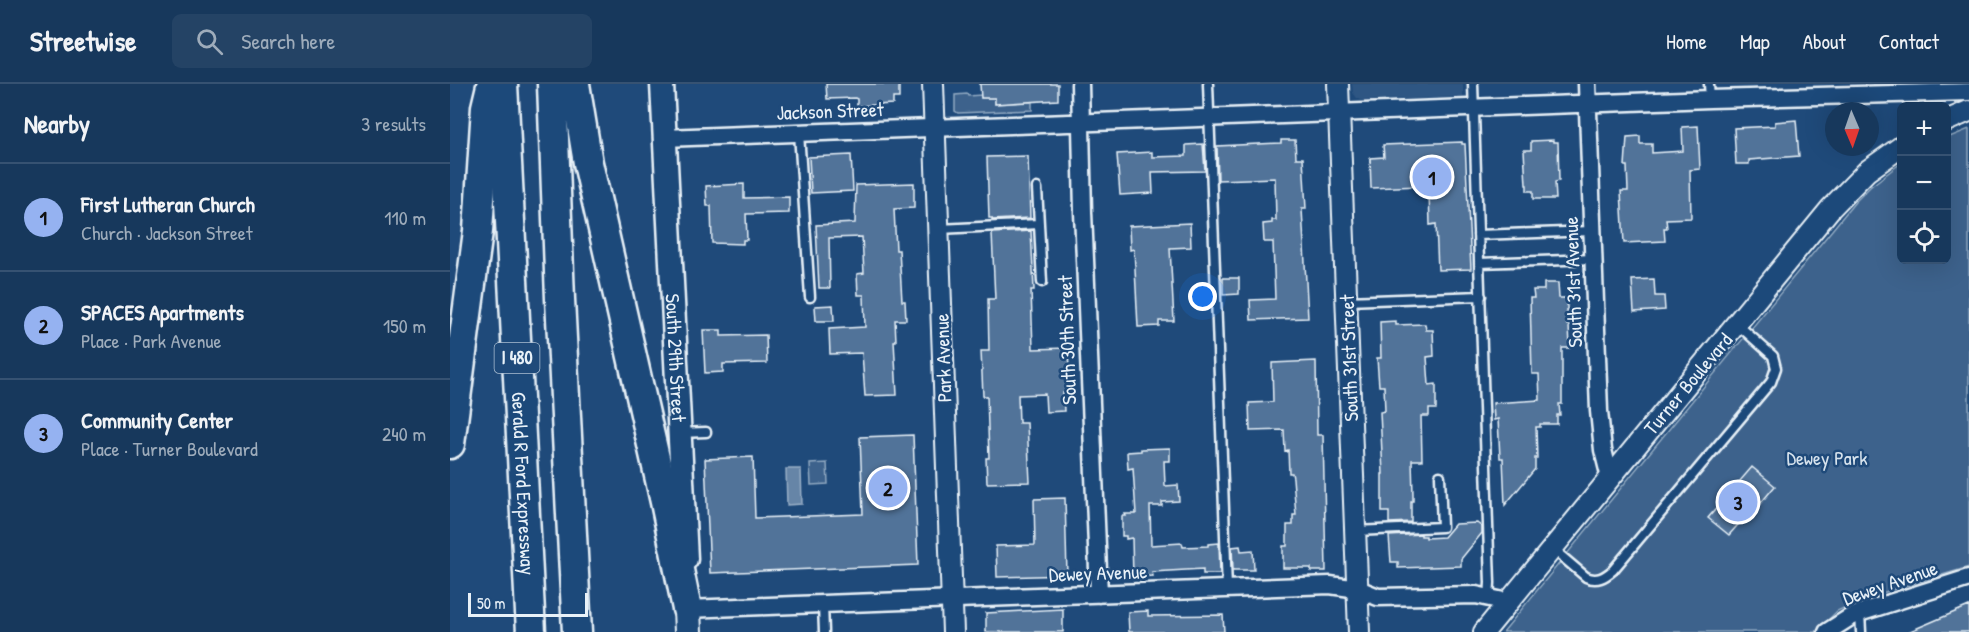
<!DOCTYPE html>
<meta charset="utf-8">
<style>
body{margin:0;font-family:"Patrick Hand",sans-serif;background:#244365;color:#f1f3f6}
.controls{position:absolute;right:18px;top:18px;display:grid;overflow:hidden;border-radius:9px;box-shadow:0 6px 24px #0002}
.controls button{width:54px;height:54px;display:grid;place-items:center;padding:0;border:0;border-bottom:2px solid #365272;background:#17385c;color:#f1f3f6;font:30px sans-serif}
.compass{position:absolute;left:1375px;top:18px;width:54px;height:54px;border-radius:50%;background:#17385c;box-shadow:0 6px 24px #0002;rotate:178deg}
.scale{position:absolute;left:18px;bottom:15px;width:120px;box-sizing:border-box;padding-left:6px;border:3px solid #e8f1f8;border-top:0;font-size:16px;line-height:21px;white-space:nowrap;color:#e8f1f8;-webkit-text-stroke:4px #1f4a7a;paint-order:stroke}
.you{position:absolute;left:753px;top:213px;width:21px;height:21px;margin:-15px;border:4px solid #fff;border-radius:50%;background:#1a73e8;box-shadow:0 0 0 9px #1a73e833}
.badge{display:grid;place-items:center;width:39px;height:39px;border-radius:50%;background:#95b2f1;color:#111;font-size:20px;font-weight:700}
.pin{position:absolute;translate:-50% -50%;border:3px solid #fff;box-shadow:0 2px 6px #0006}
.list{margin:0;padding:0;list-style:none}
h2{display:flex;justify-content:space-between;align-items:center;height:78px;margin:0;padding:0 24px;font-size:26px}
h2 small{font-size:20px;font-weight:400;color:#9eacbb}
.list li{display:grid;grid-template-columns:39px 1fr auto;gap:18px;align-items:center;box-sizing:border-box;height:108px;padding:0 24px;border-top:2px solid #365272}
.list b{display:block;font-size:22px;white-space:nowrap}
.list p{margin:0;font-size:20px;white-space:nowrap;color:#9eacbb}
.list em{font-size:20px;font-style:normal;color:#9eacbb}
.icon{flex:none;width:33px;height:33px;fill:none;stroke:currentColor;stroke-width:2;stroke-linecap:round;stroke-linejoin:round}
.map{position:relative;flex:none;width:1519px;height:548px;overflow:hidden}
header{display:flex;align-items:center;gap:36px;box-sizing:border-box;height:84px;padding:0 30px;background:#17385c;border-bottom:2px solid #365272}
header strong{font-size:28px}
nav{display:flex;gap:33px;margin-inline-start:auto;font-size:21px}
.search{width:420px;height:54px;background:#244365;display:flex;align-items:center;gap:15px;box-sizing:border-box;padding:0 21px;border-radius:9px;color:#9eacbb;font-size:22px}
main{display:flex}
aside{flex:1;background:#17385c}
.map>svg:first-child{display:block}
</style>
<header>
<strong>Streetwise</strong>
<div class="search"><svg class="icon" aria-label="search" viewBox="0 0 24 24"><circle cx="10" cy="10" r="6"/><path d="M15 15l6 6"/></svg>Search here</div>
<nav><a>Home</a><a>Map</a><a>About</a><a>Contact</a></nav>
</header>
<main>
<aside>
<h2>Nearby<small>3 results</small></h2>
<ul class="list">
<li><span class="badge">1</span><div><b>First Lutheran Church</b><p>Church · Jackson Street</p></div><em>110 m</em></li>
<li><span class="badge">2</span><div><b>SPACES Apartments</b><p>Place · Park Avenue</p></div><em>150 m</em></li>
<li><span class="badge">3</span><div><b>Community Center</b><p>Place · Turner Boulevard</p></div><em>240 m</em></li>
</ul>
</aside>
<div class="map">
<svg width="1519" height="548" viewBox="0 0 1519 548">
<rect width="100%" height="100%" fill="#1f4a7a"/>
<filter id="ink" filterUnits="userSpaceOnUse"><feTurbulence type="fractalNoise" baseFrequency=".0167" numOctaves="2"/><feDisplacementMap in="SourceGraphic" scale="12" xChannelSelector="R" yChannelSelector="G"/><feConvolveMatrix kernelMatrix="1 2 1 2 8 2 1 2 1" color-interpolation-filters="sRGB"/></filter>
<g filter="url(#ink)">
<path fill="#2e5683" d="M902 0H1013V13L913 17 907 14 903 9Z"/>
<path fill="#3c628c" stroke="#92aac2" stroke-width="1.5" d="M517 10 518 12 531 11V14H545V20L582 18V26L508 29 505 27V11Z
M1519 45V483L1415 514 1387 527 1366 548H1053L1405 118 1420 103 1451 79 1452 176H1496L1497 54Z
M377 379 378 400 361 401 360 380Z"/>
<path fill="#6685a7" stroke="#9ab0c7" stroke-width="1.5" d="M336 385H351L352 420 337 421Z"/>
<path fill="#517399" stroke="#e8f1f8" stroke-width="1.5" d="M376 0H449V14H443V20L407 22V15L405 14 377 15Z
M530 0H608V16L545 20V14H531Z
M1346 36 1349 72 1299 76V80H1286L1284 44 1325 42V38Z
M1248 42 1250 85 1240 86 1241 134 1216 135 1217 144H1214L1215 157 1174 159 1171 107H1178L1177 82H1175L1177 53 1190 52V60H1202V69L1233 67 1232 43Z
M831 56H845L846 74H853L856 125H852L858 234 801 236 800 216 825 215 823 158H814L813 140 822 139V136H826L825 94 768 96 767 62 831 59Z
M1103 56V58H1108L1109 97 1105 98 1106 115H1083V107H1077V101H1076L1074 66H1081V57Z
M1012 58V60H1015L1021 185 988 186 986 140 980 141 979 107 970 108V102L921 104 920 74 934 73 933 61Z
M753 60 755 87 702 88 703 109 670 111 667 70 702 68V73L736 72V61Z
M401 71 403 107 361 109 359 73Z
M578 72 580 134 542 136V134H539L537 73Z
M464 99V124L444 125 446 166H449L452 217H455L456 236H445L446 257H444L447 311 415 312 412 269 380 270 379 245 415 243 414 211H408L407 190 414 189 412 153 379 154 380 204H369L366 141 405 139 406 101Z
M294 100V114L339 113V129L296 130 297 156H293V160L262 159 261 122H257L256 102Z
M740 139 741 163 720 164 724 237H709V242L688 243 684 165 680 166 679 142Z
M581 147 584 206H581L583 265 618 264 620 309H613L614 327 596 328 595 310 568 311 569 339H577L580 398 537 399 536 374H539L537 312H533L531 267H539L538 215H545L542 149Z
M773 194H789V210L773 211Z
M1204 195 1205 212H1214L1215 226 1184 228 1182 196Z
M1094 199H1108L1109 214H1117V241H1119L1120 264H1112V320H1109L1110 331H1107V340H1090V343H1086L1087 374H1085V385L1055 421 1053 374H1050L1048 335 1044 336 1043 319 1090 316 1089 290H1082L1080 214H1084L1083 206H1094Z
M383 221 384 237H366L365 222Z
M946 237V241L975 240 976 246H983L984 272 977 273 979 301 986 300V325H979V332H971L972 376H962L963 411V417H961V438L939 439V428H932V390H933L930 328 935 327 934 302H929L927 274H931L930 238Z
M253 246H271V252L316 251 317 279 273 280V288L255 289Z
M866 277 867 351H873L876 487H861V484H833V462H837V441H843V431H846L843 394 842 389H839L838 366 835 367 834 346 800 347 799 319 823 318 822 279Z
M463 351 468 481 260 489 255 375 303 373 305 434 413 430 410 353Z
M720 364V377H714L715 402 728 401 729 417 712 418V422H700L701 461 732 459 733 463 758 462V460L769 459 770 490H753V485L702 488 703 492 683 493 682 454 676 455V452H672V432H676L675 430H686L683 384 678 385 677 368 691 367V365Z
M1302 383 1325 402 1310 420 1308 418 1279 451 1258 434Z
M615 414 617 491 547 493 546 462 585 461 584 415Z
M1027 439 1032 443V449L1011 475V482L948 484V478H941L939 452 971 450V452H976V454L994 453 1005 440Z
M790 462 791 467 803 466 804 486H783L782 463Z
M1519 522V548H1458Z
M613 525V548H536V529Z
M698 527V532L773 531 774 548H679L678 528Z"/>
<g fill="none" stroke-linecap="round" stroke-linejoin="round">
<defs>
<path id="service" d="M758 0 777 505
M1023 0 1040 499 1039 514
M1259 0 1260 15
M349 49 360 213
M589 140 592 198
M489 145 589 140 587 104
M1028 151 1142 147
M1029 179 1144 175
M897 217 1031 212
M229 349 256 348
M906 447 992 443 990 392
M1103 465 1136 493C1147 498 1155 493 1163 486L1321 298 1326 284 1323 272 1287 240
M373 520 374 548
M1410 529 1411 548"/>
<path id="minor" d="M630 0 633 128 649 510
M1137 0 1149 327 1153 366 1160 394
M214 54 1260 15 1519 8
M237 525 880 501 908 505 928 513 1026 511 1058 518
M1377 548 1399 534 1415 527 1519 494"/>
<path id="tertiary" d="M483 0 503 548
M888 0 909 548
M1496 37 1519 27
M1034 548 1381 124 1417 87 1452 62"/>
<g id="secondary">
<path id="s1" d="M212 0 236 475"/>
</g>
<path id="primary" d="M237 525 238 548"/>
<g id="motorway">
<path id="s2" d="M53 0 81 548"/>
<path d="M102 0 110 215 127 548"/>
<path d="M125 0 138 79 215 418 237 525"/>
<path d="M0 360 28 147 36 23 41 2"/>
</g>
</defs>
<use href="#service" stroke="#e8f1f8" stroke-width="13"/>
<use href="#minor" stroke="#e8f1f8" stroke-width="21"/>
<use href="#tertiary" stroke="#e8f1f8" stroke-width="24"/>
<use href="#secondary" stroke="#e8f1f8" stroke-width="27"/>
<use href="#primary" stroke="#e8f1f8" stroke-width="30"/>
<use href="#motorway" stroke="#e8f1f8" stroke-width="33"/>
<use href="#service" stroke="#1f4a7a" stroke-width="8"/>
<use href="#minor" stroke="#1f4a7a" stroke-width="16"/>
<use href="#tertiary" stroke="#1f4a7a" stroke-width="20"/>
<use href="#secondary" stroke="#1f4a7a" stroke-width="22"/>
<use href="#primary" stroke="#1f4a7a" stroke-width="26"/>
<use href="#motorway" stroke="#1f4a7a" stroke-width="28"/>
</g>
</g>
<g text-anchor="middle" stroke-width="5" stroke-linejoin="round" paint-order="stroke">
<rect fill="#1f4a7a" stroke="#acbfd2" stroke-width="1.5" x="44.5" y="259" width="45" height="30" rx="4.5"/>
<g font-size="18" font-weight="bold" fill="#e8f1f8">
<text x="67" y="280">I 480</text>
</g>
<g font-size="20" fill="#e8f1f8" stroke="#1f4a7a">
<text transform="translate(380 27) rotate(-2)" y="7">Jackson Street</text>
<text transform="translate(1123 198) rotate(-92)" y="7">South 31st Avenue</text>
<text transform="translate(617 256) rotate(-92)" y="7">South 30th Street</text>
<text dy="7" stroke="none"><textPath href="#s1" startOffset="274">South 29th Street</textPath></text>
<text transform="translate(493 274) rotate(-92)" y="7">Park Avenue</text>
<text transform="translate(899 274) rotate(-92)" y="7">South 31st Street</text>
<text transform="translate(1238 300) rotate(-50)" y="7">Turner Boulevard</text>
<text dy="7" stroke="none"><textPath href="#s2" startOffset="400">Gerald R Ford Expressway</textPath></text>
<text transform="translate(648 489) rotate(-2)" y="7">Dewey Avenue</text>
<text transform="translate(1440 499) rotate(-19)" y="7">Dewey Avenue</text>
</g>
<g font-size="20" fill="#d7e3ed" stroke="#1f4a7a">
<text x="1377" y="381">Dewey Park</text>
</g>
</g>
</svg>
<div class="controls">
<button>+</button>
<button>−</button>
<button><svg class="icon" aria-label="locate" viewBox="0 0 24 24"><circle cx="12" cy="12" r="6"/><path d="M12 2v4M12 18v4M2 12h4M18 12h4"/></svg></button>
</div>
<svg class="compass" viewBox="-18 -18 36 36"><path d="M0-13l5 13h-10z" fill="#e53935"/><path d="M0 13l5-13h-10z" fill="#9eacbb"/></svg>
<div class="scale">50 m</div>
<div class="you"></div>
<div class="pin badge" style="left:982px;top:93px">1</div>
<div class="pin badge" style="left:438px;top:404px">2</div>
<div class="pin badge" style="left:1288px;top:418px">3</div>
</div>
</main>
